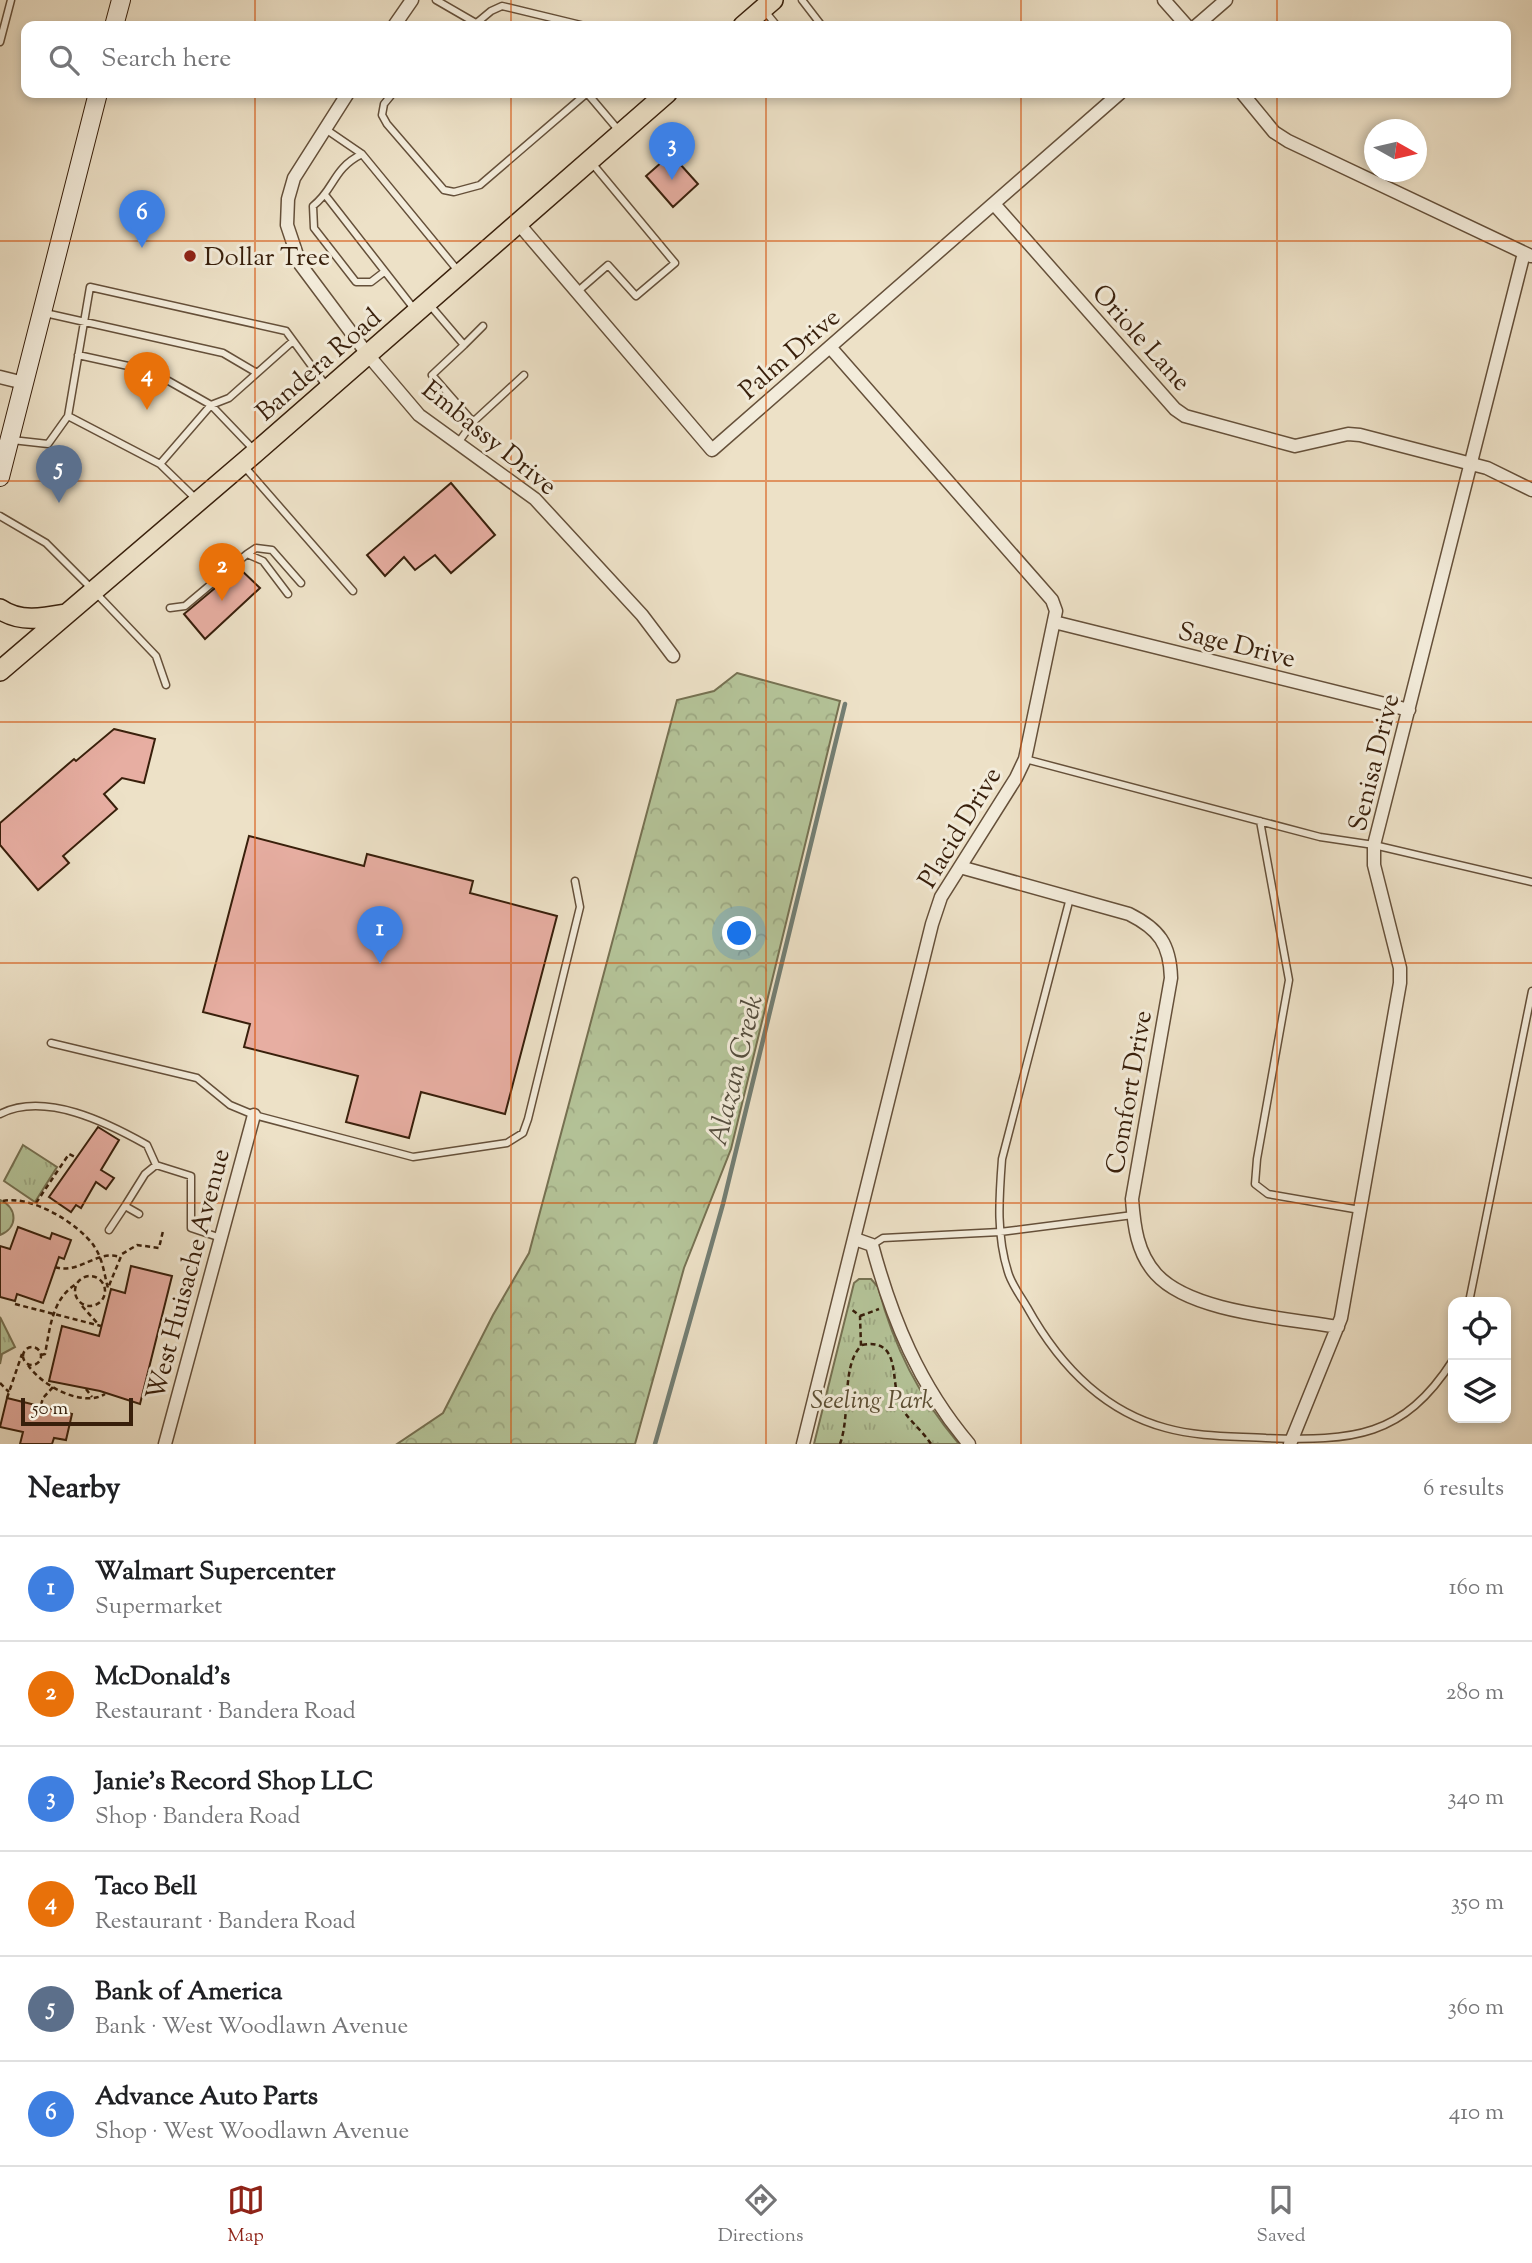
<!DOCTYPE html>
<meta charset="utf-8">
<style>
body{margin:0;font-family:"Sorts Mill Goudy",serif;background:#f6f6f6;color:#202124}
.controls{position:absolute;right:21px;bottom:21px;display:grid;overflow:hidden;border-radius:14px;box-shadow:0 4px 10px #0003}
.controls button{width:63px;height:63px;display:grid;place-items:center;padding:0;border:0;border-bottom:2px solid #e0e0e0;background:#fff;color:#202124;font:35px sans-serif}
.compass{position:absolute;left:1364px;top:119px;width:63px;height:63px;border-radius:50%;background:#fff;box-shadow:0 4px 10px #0003;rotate:98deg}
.scale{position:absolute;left:21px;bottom:18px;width:112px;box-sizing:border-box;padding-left:7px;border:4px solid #381f0b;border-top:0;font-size:19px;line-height:24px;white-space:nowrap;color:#381f0b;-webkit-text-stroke:5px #f3ecdb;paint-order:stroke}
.you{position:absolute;left:740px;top:934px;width:24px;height:24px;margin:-18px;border:5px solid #fff;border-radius:50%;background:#1a73e8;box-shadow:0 0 0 10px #1a73e833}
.badge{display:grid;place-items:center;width:46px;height:46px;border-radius:50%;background:#8f2418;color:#fff;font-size:23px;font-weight:700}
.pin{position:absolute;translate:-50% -58px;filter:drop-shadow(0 2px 4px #0008)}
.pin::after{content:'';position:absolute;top:37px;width:24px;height:21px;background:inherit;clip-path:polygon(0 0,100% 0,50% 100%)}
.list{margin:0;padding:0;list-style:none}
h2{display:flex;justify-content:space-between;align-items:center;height:91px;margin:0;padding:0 28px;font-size:30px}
h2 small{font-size:23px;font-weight:400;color:#757577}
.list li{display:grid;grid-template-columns:46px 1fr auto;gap:21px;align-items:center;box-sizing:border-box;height:105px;padding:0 28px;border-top:2px solid #e0e0e0}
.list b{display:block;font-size:26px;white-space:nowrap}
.list p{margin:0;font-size:23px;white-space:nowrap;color:#757577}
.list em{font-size:23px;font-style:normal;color:#757577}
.icon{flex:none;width:38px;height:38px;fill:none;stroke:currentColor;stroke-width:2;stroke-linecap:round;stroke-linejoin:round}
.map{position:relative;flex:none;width:1532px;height:1444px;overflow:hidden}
.search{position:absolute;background:#fff;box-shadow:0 4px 10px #0003;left:21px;right:21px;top:21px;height:77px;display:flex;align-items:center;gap:18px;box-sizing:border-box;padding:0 24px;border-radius:14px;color:#757577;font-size:26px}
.sheet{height:721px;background:#fff}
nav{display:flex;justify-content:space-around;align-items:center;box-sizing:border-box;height:98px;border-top:2px solid #e0e0e0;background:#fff;font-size:19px;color:#757577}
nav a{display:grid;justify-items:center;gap:4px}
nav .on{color:#8f2418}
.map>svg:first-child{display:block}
</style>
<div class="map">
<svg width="1532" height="1444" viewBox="0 0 1532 1444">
<defs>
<pattern id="forest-crowns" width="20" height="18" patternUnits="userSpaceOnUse" patternTransform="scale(1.75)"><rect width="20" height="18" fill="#b4c398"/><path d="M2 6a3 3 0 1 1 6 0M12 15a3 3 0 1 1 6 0" fill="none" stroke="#9ca782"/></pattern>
<pattern id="park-tufts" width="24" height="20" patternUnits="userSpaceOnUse" patternTransform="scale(1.75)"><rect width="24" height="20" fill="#b4c398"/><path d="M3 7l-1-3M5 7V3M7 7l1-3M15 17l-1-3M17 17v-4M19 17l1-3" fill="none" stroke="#9ca782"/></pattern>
</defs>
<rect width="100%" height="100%" fill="#ede1c7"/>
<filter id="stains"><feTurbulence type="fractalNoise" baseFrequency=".00286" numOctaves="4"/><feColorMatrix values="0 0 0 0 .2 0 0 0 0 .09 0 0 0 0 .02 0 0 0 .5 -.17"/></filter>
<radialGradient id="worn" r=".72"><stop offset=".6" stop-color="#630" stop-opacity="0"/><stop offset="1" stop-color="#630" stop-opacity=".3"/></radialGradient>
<path fill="url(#forest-crowns)" stroke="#767152" stroke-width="2" d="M737 673 840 701 731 1149 684 1268 635 1444H397L443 1413 493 1315 529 1253 677 700 714 691Z"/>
<path fill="url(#park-tufts)" stroke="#767152" stroke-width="2" d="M23 1145 57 1167 35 1202 4 1181Z
M0 1200C18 1208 18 1228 0 1235Z
M859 1279H871L878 1287C894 1347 919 1397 959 1444H814L854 1283Z
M0 1317 15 1347 2 1354 0 1364Z"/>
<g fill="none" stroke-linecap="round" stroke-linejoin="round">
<path stroke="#737e73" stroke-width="4.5" d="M655 1444 723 1204 845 704"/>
</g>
<path fill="#e7aea2" stroke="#381f0b" stroke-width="2" d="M671 154 698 184 673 207 646 176Z
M451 483 495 535 451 573 435 555 415 570 404 557 385 576 367 555Z
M239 568 260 588 205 639 184 614Z
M114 729 155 739 144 783 122 778 104 794 117 809 63 856 69 863 38 890 0 845V823L74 759 76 761Z
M249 836 364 866 367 854 473 881 470 893 557 916 505 1114 421 1092 409 1138 346 1122 358 1076 244 1047 250 1024 203 1012Z
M98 1127 119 1140 101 1170 114 1178 106 1189 96 1182 81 1208 76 1205 71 1212 49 1197Z
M18 1227 50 1239 52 1233 71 1240 64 1259 59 1257 43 1303 17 1294 15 1301 0 1297V1246L10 1249Z
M131 1266 172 1276 140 1404 100 1391 49 1381 62 1326 99 1336 111 1289 125 1293Z
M7 1398 72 1414 66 1440 54 1438 52 1444H20L23 1432 0 1427Z"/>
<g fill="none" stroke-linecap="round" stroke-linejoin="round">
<defs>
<path id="lane" d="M436 0 481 26
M802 0 822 26
M764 10 777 26
M473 26 491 11 502 6 585 26
M0 42 11 0
M393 93 384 104 382 115 387 124 444 190 454 192 480 185 587 93
M587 93 620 132
M324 128 362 154 459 272
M362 154C332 169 335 189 313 206L314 228 356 282H371L384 272
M326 196 415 310
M577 292 608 265 636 296 675 263 591 162
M429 304 464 345 432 375 473 422 524 375
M45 313 223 353 257 373
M464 345 483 326
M78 355 151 371 211 405 229 398 293 341
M68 416 160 464 197 500
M12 440 48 444 68 416 90 287 286 331 327 387
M458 443 473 422
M160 464 211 405 255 451
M243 465 353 591
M0 516 46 543 94 591 156 656 166 685
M247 554 256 548 272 550 301 583
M170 608 185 606 247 554 263 561 288 594
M1025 759 1320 837 1374 845 1532 882
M1260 821 1289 980 1257 1159 1255 1184 1268 1194 1360 1210
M1070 898 1002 1159C999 1198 996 1237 1009 1275 1013 1286 1021 1297 1027 1307 1058 1363 1102 1411 1166 1428 1198 1437 1233 1436 1266 1438 1353 1441 1403 1438 1453 1360
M51 1043 197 1078 230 1105 254 1115 413 1157 507 1143 523 1133 528 1119 580 907 575 881
M0 1114C45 1091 108 1123 147 1145L156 1165 191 1176V1228L221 1238
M139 1214 125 1206 145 1174 156 1165
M109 1230 125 1206
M872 1245 883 1238 1000 1232 1133 1215
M1469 1302 1532 991"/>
<path id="street" d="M1164 0 1187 26
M394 26 412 0
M1196 26 1226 0
M348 93 294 178 288 199 287 225 300 264 368 355 419 415 535 499 642 615 673 656
M1242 93 1274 132 1288 141 1531 256
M994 204 1175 409 1185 416 1295 446 1348 434 1360 435 1487 468 1532 490
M518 223 712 450 1120 93
M0 377 24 383
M1054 622 1409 710
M960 867 1129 914C1159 929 1170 944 1171 978L1132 1199C1134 1226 1137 1253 1156 1274 1191 1313 1288 1318 1338 1327
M855 1239 872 1245C892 1319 919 1385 969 1444
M165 1444 254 1115
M803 1444 932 924 941 897 1016 778 1025 759 1056 611 1052 600 830 347
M1290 1444 1341 1318 1400 983V968L1374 865V845L1524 253"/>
<path id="secondary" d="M114 26 121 0
M0 477 98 93"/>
<path id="primary" d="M743 26 773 0
M0 609C20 623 44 618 66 614
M0 671 256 452 667 93"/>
</defs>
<use href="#lane" stroke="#65503a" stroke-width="9"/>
<use href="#street" stroke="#65503a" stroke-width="15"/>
<use href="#secondary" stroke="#381f0b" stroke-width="20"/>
<use href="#primary" stroke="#381f0b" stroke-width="22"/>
<path stroke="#381f0b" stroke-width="2.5" stroke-dasharray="5 3.5" stroke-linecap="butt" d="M3 1201C31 1195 78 1223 94 1246 103 1259 104 1274 108 1288L122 1254 137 1245 159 1248 163 1231
M36 1203 69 1154 75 1157
M55 1267C79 1275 97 1249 120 1257
M75 1291a15 15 0 1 1 30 0a15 15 0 1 1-30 0Z
M15 1304 101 1326
M82 1306 99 1325
M860 1316 879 1309
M862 1345C902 1337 890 1382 900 1405 907 1419 922 1430 931 1444
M23 1356a9 9 0 1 1 18 0a9 9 0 1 1-18 0Z
M41 1355 45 1354C50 1328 52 1299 76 1284
M28 1365C41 1385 82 1408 105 1394
M0 1383 9 1392
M86 1389 92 1397
M7 1398 22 1354
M41 1405 43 1398 53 1387
M840 1444C851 1414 841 1366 861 1346L860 1316 851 1309"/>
<use href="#lane" stroke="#f3ecdb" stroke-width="6"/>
<use href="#street" stroke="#f3ecdb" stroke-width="12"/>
<use href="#secondary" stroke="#f3ecdb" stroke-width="18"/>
<use href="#primary" stroke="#ede1c7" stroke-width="19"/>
</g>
<path fill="none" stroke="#d6530c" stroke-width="2" stroke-opacity="0.55" d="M255 0V26M511 0V26M766 0V26M1021 0V26M1277 0V26M255 93V1444M511 93V1444M766 93V1444M1021 93V1444M1277 93V1444M0 241H1532M0 481H1532M0 722H1532M0 963H1532M0 1203H1532"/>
<circle fill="#8f2418" stroke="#f3ecdb" stroke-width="2.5" cx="190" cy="256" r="7"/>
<g text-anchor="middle" stroke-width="6" stroke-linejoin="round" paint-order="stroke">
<g font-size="26" fill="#381f0b" stroke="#f3ecdb" text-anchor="start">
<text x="204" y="265">Dollar Tree</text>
</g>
<g font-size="26" fill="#381f0b" stroke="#f3ecdb">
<text transform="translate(1142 337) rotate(48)" y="9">Oriole Lane</text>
<text transform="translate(789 353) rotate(-41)" y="9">Palm Drive</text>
<text transform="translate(318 364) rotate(-41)" y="9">Bandera Road</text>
<text transform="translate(490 437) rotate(39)" y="9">Embassy Drive</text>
<text transform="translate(1237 644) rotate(14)" y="9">Sage Drive</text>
<text transform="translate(1373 762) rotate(-76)" y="9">Senisa Drive</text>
<text transform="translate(959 827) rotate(-59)" y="9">Placid Drive</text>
<text transform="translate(1128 1092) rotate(-80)" y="9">Comfort Drive</text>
<text transform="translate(187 1274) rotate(-75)" y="9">West Huisache Avenue</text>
</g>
<g font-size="26" font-style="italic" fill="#5d5035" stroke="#f3ecdb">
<text x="872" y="1408">Seeling Park</text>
</g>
<g font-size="28" font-style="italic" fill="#554e3f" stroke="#f3ecdb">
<text transform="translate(734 1070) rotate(-76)" y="10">Alazan Creek</text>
</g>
</g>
<rect width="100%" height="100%" filter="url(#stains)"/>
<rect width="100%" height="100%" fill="url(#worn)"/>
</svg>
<div class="controls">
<button><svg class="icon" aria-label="locate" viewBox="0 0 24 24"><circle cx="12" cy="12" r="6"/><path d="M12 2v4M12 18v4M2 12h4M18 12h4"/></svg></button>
<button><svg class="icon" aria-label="layers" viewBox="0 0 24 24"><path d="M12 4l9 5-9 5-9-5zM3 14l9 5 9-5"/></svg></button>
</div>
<svg class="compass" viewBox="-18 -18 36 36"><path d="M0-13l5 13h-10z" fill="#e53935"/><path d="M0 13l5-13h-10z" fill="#757577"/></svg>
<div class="scale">50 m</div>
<div class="you"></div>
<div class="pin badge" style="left:380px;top:964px;background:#3f7fe0">1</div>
<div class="pin badge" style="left:222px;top:601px;background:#e8710a">2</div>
<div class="pin badge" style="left:672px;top:180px;background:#3f7fe0">3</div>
<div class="pin badge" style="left:147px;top:410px;background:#e8710a">4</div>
<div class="pin badge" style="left:59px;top:503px;background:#5c6f8a">5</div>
<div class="pin badge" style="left:142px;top:248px;background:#3f7fe0">6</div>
<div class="search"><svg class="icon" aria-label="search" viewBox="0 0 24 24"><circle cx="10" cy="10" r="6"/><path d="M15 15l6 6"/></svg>Search here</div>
</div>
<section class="sheet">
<h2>Nearby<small>6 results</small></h2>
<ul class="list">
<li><span class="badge" style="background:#3f7fe0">1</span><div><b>Walmart Supercenter</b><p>Supermarket</p></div><em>160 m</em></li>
<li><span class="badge" style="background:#e8710a">2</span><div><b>McDonald's</b><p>Restaurant · Bandera Road</p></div><em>280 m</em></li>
<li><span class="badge" style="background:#3f7fe0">3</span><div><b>Janie's Record Shop LLC</b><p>Shop · Bandera Road</p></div><em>340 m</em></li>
<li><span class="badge" style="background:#e8710a">4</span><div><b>Taco Bell</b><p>Restaurant · Bandera Road</p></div><em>350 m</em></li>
<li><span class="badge" style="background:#5c6f8a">5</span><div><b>Bank of America</b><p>Bank · West Woodlawn Avenue</p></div><em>360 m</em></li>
<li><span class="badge" style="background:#3f7fe0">6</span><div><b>Advance Auto Parts</b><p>Shop · West Woodlawn Avenue</p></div><em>410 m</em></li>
</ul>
</section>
<nav>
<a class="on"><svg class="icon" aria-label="map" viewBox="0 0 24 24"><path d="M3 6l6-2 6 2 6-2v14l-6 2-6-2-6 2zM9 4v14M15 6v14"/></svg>Map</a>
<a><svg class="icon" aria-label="directions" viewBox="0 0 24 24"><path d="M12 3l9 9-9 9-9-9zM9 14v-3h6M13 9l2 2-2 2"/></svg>Directions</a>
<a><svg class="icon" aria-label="saved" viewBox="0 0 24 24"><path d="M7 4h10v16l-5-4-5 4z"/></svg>Saved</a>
</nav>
